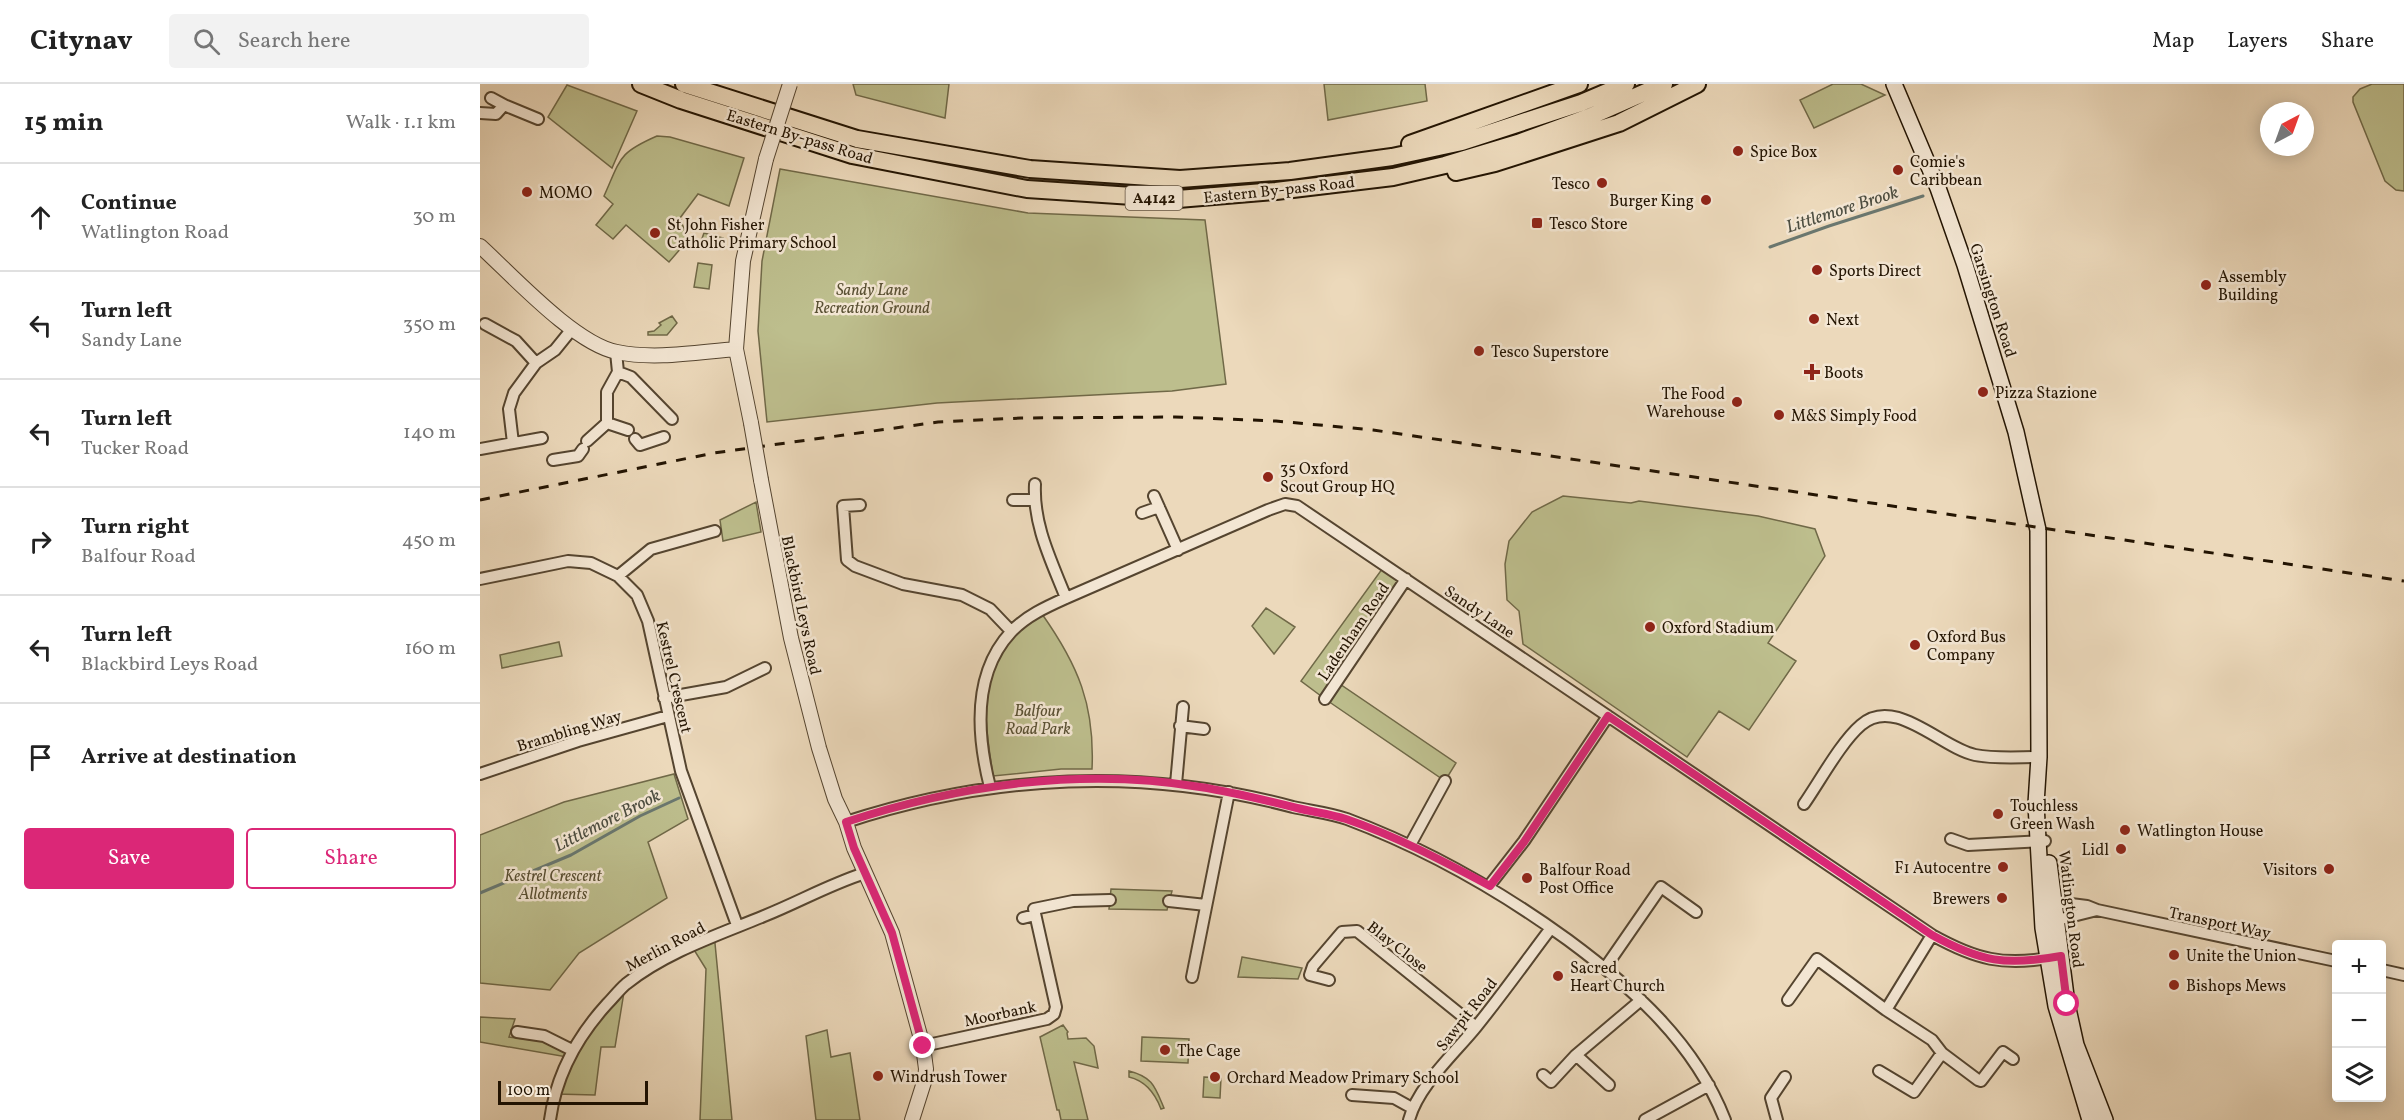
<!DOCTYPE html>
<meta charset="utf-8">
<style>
body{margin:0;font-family:Vollkorn,serif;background:#f2f2f2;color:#222}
.controls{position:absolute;right:18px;bottom:18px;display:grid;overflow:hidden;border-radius:6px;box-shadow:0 3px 15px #0003}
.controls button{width:54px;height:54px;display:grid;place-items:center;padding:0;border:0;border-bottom:2px solid #e0e0e0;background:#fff;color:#222;font:30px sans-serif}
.compass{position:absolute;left:1780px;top:18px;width:54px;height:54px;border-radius:50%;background:#fff;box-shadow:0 3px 15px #0003;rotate:41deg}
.scale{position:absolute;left:18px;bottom:15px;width:150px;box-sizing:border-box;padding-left:6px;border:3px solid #231402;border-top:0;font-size:16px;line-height:21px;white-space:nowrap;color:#231402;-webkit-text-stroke:4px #f3e6d3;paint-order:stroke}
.stop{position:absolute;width:18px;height:18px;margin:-14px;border:4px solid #db2777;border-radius:50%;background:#fff}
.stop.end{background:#db2777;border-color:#fff;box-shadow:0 2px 6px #0008}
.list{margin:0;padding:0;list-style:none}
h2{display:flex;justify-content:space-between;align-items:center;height:78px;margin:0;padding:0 24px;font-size:26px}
h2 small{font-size:20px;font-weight:400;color:#767676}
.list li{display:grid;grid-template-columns:39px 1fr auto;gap:18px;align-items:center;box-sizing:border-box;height:108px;padding:0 24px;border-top:2px solid #e0e0e0}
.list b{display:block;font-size:22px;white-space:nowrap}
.list p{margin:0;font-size:20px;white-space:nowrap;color:#767676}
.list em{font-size:20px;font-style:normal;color:#767676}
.actions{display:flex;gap:12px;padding:18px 24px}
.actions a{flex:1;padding:14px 0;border:2px solid #db2777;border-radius:6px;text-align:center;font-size:21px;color:#db2777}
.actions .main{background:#db2777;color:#fff}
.icon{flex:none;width:33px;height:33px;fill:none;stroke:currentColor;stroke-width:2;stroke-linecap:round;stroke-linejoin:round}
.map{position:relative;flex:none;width:1924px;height:1036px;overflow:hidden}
header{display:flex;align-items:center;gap:36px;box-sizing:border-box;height:84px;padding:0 30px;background:#fff;border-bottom:2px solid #e0e0e0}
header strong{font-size:28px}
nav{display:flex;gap:33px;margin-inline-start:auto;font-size:21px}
.search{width:420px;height:54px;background:#f2f2f2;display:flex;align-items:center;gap:15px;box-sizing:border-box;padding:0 21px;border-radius:6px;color:#767676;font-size:22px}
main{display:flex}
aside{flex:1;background:#fff}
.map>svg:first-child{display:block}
</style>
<header>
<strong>Citynav</strong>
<div class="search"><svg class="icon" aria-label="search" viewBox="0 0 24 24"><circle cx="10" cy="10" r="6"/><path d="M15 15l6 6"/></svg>Search here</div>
<nav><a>Map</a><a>Layers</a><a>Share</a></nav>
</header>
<main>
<aside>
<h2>15 min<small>Walk · 1.1 km</small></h2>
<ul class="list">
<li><svg class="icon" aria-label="ahead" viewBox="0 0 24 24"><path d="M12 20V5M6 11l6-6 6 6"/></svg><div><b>Continue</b><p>Watlington Road</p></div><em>30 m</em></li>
<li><svg class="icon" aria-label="left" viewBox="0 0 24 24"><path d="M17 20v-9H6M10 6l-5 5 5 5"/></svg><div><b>Turn left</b><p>Sandy Lane</p></div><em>350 m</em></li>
<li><svg class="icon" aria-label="left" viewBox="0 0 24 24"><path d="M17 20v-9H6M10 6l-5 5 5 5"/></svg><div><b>Turn left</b><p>Tucker Road</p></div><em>140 m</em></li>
<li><svg class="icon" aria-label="right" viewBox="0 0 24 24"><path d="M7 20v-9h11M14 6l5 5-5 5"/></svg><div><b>Turn right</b><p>Balfour Road</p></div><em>450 m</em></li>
<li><svg class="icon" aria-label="left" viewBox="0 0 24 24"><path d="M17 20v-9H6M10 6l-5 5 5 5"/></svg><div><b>Turn left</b><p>Blackbird Leys Road</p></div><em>160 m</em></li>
<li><svg class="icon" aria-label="arrive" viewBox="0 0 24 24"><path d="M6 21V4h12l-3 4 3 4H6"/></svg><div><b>Arrive at destination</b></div></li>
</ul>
<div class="actions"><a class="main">Save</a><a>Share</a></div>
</aside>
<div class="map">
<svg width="1924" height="1036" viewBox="0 0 1924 1036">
<rect width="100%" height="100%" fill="#ecd9bb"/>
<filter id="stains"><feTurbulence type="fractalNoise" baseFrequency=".00333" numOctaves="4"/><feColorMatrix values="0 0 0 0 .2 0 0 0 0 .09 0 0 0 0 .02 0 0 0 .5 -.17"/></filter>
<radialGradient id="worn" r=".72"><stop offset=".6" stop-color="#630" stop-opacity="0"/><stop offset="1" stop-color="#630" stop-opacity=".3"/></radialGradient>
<path fill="#bdbe8d" stroke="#706948" stroke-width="1.5" d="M373 0H469L465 34 376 11Z
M844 0H945L947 17 848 36Z
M1353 0H1381L1405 11 1334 44 1320 16Z
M1892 0H1924V107L1916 106 1905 97 1873 18V13L1880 5Z
M87 1 157 27 132 84 68 33Z
M177 52 190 53 264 74 249 122 218 110 200 134 208 156 189 178 146 141 133 155 116 141 133 120 124 112C141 74 138 69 177 52Z
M300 85 548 129 725 136 746 300 692 307 457 319 287 338 278 247 282 177Z
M224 149 243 154 239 165 220 160Z
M218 179 232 181 229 205 214 203Z
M192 232 197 239 187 251H168V248L174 247 181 241 179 239Z
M1083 412 1151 419 1159 417 1278 432 1335 445 1345 472 1288 559 1316 577 1269 646 1239 627 1207 673 1043 560 1039 527 1027 516 1025 480 1029 457 1052 428Z
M276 418 281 448 243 457 240 436Z
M905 481 926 495 857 598 976 679 965 697 845 615 821 597Z
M786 524 815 543 794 570 772 542Z
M562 530C598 581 615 621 612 685H581L513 692C506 641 494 591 536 550 544 543 553 536 562 530Z
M79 558 82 572 22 584 20 571Z
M194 690 208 735 168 758 187 814 99 869 70 906 0 899V751L84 718Z
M631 805 692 807 687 826 629 825Z
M234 849 252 1036H220L226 885 211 861Z
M762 873 822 884 818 895 758 893Z
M145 902 135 963H121L115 1011 76 1010 110 940Z
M0 933 35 935 29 953 95 961 87 973 0 958Z
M583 941 588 948 587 949 588 955 606 954 614 962 618 984 594 978 608 1036H581L579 1026H577L560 953Z
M347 946 351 973 370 969 380 1036H336L326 952Z
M662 953 709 955 708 979 661 977Z
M649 987C673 993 675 1003 684 1024L681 1025C675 1009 666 997 649 993Z
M724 993 741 994 740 1014 723 1013Z"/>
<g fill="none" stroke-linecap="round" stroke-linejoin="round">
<path stroke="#6a776f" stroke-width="3" d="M1290 163 1349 142 1443 112
M0 809 91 771 160 732 199 714"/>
<defs>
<path id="minor" d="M24 21 58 35
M0 29 16 30 24 21 11 14
M5 240 36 257 56 279
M136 268 138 288 151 293 192 335
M138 288 127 308V339L148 346
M155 355 160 361 184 353
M107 357 127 339
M33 359 29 325 34 309 56 279 75 266 92 245
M0 365 62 354
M73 376 98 372 103 365
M555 400C553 441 571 476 586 514
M674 412 698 466
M533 416H554
M380 421 363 422 367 476 375 482 423 500 482 511 510 525 531 547
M662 429 679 423
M138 492 171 465 235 447
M0 495 88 477 111 479 138 492 157 511 168 537 201 687 257 841
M184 614 246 603 285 584
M845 615 926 495
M700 642 724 645
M0 690 98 657 188 632
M696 700 703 623
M510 703C497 652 492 590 531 548 546 532 566 523 586 514L788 426 805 420 817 422 1452 851C1495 875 1524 883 1573 873
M1324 720C1340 697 1361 658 1381 641 1415 611 1461 664 1495 671 1516 675 1538 673 1559 673
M366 738C512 690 664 683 813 723 831 727 850 729 867 735 947 765 1019 806 1088 856 1153 904 1215 959 1245 1036
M1471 755 1488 761 1565 757
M930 761 965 697
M1009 802 1044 757 1128 632
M689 817 726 821
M1570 821 1575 818 1607 822 1617 826 1856 877
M1572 832 1577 836 1617 826
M543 834 555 831
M1125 884 1181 803 1216 828
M1902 886 1924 891
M712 893 749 708
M849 896 830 891 833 882 862 848 877 847 996 943
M1308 916 1337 875 1406 926 1452 956 1462 969 1498 996 1501 997 1523 968 1533 975
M1406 926 1452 851
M37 948 64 952 92 966
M443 962 567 935 574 930 576 923 554 825 593 817 630 816
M1096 971 1129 1001
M1399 987 1434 1008 1462 969
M1063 991 1071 998 1096 971 1161 916
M872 1011 914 1014 932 1024
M70 1036C76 991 97 953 127 920 133 914 139 906 146 900 186 868 238 851 284 832 319 818 348 801 385 789
M929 1036C938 1002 974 970 996 943 1022 911 1046 877 1071 844
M1165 1036 1229 1001
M1297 1036 1291 1014 1305 993"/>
<path id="tertiary" d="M0 162C33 192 95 260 137 268 175 276 218 268 256 265
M271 339 256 265 263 177 286 75
M281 396 311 554 339 664 355 715 366 738 374 764 412 849 443 962 446 985 445 995 432 1036"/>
<path id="secondary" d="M1414 0 1458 104 1485 181 1536 348 1558 446 1559 673 1556 720 1563 844 1576 922 1610 1036
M1569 779 1587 920 1596 961 1625 1036"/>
<path id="trunk" d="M161 0 201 16 372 71 547 105 698 115 796 107 913 93 965 81 1038 59 1109 33 1184 0
M204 0 377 55 550 85 700 95 810 87 912 73 982 58 1101 19 1146 0
M930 60 1099 0
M976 88 1015 79 1139 39 1217 0"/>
</defs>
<use href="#minor" stroke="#554530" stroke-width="14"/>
<use href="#tertiary" stroke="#554530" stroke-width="16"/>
<use href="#secondary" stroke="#231402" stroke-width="18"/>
<use href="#trunk" stroke="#231402" stroke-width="20"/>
<use href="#minor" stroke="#f3e6d3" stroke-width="10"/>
<use href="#tertiary" stroke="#f3e6d3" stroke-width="14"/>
<use href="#secondary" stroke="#f3e6d3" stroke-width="15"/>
<use href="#trunk" stroke="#ecd9bb" stroke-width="16"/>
<path stroke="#231402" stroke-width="3" stroke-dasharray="10 10" stroke-linecap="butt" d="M0 416 234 369 458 338 541 334 695 333 796 337 893 346 1924 497"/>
<defs>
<path id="tertiary-bridge" d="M286 75 310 0
M271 339 281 396"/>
</defs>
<use href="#tertiary-bridge" stroke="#554530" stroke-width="16" stroke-linecap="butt"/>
<use href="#tertiary-bridge" stroke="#f3e6d3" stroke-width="14"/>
</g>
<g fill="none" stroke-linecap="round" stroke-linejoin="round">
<path stroke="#db2777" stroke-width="8" d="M443 962 412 849 374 764 366 738C478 701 602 683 720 703 753 708 785 716 817 724 833 728 850 730 866 735 916 752 963 777 1010 802L1044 758 1128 632 1452 851C1501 878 1526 882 1581 872L1587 920"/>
</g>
<g fill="#8f2418" stroke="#f3e6d3" stroke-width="2">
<circle cx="1258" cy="67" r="6"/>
<circle cx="1418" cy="86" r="6"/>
<circle cx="1122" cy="99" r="6"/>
<circle cx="47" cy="108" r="6"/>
<circle cx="1226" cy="116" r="6"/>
<rect x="1051" y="133" width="12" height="12" rx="3"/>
<circle cx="175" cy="149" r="6"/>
<circle cx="1337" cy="186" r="6"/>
<circle cx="1726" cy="201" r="6"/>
<circle cx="1334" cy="235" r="6"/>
<circle cx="999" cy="267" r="6"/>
<path d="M1329 279h6v6h6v6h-6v6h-6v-6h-6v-6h6z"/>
<circle cx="1503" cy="308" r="6"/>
<circle cx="1257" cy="318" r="6"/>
<circle cx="1299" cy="331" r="6"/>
<circle cx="788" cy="393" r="6"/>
<circle cx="1170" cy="543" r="6"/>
<circle cx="1435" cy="561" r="6"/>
<circle cx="1518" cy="730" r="6"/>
<circle cx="1645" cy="746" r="6"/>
<circle cx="1641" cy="765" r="6"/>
<circle cx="1523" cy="783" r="6"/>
<circle cx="1849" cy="785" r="6"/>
<circle cx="1047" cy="794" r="6"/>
<circle cx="1522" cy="814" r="6"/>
<circle cx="1694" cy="871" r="6"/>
<circle cx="1078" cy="892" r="6"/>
<circle cx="1694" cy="901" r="6"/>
<circle cx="685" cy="966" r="6"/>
<circle cx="398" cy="992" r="6"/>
<circle cx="735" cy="993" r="6"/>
</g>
<g text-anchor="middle" stroke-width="5" stroke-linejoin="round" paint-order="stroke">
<rect fill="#f3e6d3" stroke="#615341" stroke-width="1.5" x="645.5" y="102" width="57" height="24" rx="4.5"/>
<g font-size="15" font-weight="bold" fill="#231402">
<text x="674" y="119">A4142</text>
</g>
<g font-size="16" fill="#231402" stroke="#f3e6d3">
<text transform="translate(320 52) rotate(17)" y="6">Eastern By-pass Road</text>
<text transform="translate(799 105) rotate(-6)" y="6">Eastern By-pass Road</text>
<text transform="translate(1514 216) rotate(72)" y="6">Garsington Road</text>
<text transform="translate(322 521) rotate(78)" y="6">Blackbird Leys Road</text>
<text transform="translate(1000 527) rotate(34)" y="6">Sandy Lane</text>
<text transform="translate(873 547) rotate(-56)" y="6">Ladenham Road</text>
<text transform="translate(195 593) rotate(77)" y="6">Kestrel Crescent</text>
<text transform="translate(89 646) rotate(-17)" y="6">Brambling Way</text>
<text transform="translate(1592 825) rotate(83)" y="6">Watlington Road</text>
<text transform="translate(1740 838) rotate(12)" y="6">Transport Way</text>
<text transform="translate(185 862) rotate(-28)" y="6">Merlin Road</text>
<text transform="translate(918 862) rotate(38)" y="6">Blay Close</text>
<text transform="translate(520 929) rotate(-12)" y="6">Moorbank</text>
<text transform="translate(986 930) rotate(-52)" y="6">Sawpit Road</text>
</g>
<g font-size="16" fill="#231402" stroke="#f3e6d3" text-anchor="start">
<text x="1270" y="73">Spice Box</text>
<text x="1430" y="83">Comie's<tspan x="1430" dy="18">Caribbean</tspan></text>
<text x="1110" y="105" text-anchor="end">Tesco</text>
<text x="59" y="114">MOMO</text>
<text x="1214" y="122" text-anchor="end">Burger King</text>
<text x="1069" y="145">Tesco Store</text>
<text x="187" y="146">St John Fisher<tspan x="187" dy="18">Catholic Primary School</tspan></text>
<text x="1349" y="192">Sports Direct</text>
<text x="1738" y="198">Assembly<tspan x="1738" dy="18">Building</tspan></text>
<text x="1346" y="241">Next</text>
<text x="1011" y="273">Tesco Superstore</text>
<text x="1344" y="294">Boots</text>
<text x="1515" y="314">Pizza Stazione</text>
<text x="1245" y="315" text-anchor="end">The Food<tspan x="1245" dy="18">Warehouse</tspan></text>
<text x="1311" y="337">M&amp;S Simply Food</text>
<text x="800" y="390">35 Oxford<tspan x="800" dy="18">Scout Group HQ</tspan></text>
<text x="1182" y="549">Oxford Stadium</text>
<text x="1447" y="558">Oxford Bus<tspan x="1447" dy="18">Company</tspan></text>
<text x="1530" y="727">Touchless<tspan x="1530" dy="18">Green Wash</tspan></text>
<text x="1657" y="752">Watlington House</text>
<text x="1629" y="771" text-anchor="end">Lidl</text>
<text x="1511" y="789" text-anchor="end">F1 Autocentre</text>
<text x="1059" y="791">Balfour Road<tspan x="1059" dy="18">Post Office</tspan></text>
<text x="1837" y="791" text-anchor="end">Visitors</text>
<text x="1510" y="820" text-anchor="end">Brewers</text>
<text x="1706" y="877">Unite the Union</text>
<text x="1090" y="889">Sacred<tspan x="1090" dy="18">Heart Church</tspan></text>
<text x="1706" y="907">Bishops Mews</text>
<text x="697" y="972">The Cage</text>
<text x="410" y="998">Windrush Tower</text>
<text x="747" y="999">Orchard Meadow Primary School</text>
</g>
<g font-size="16" font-style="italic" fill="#595033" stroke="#f3e6d3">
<text x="392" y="211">Sandy Lane<tspan x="392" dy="18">Recreation Ground</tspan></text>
<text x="558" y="632">Balfour<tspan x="558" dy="18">Road Park</tspan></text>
<text x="73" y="797">Kestrel Crescent<tspan x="73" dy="18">Allotments</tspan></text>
</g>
<g font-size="18" font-style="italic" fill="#4d4e41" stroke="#f3e6d3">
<text transform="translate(1362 125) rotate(-18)" y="6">Littlemore Brook</text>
<text transform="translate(127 736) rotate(-27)" y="6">Littlemore Brook</text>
</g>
</g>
<rect width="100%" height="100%" filter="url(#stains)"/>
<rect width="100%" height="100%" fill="url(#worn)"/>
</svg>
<div class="controls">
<button>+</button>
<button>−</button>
<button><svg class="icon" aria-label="layers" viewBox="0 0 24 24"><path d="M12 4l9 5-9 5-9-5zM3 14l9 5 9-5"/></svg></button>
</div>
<svg class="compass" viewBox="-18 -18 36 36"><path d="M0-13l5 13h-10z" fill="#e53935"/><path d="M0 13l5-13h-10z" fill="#767676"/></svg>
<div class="scale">100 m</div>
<div class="stop" style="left:1587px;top:920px"></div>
<div class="stop end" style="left:443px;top:962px"></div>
</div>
</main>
